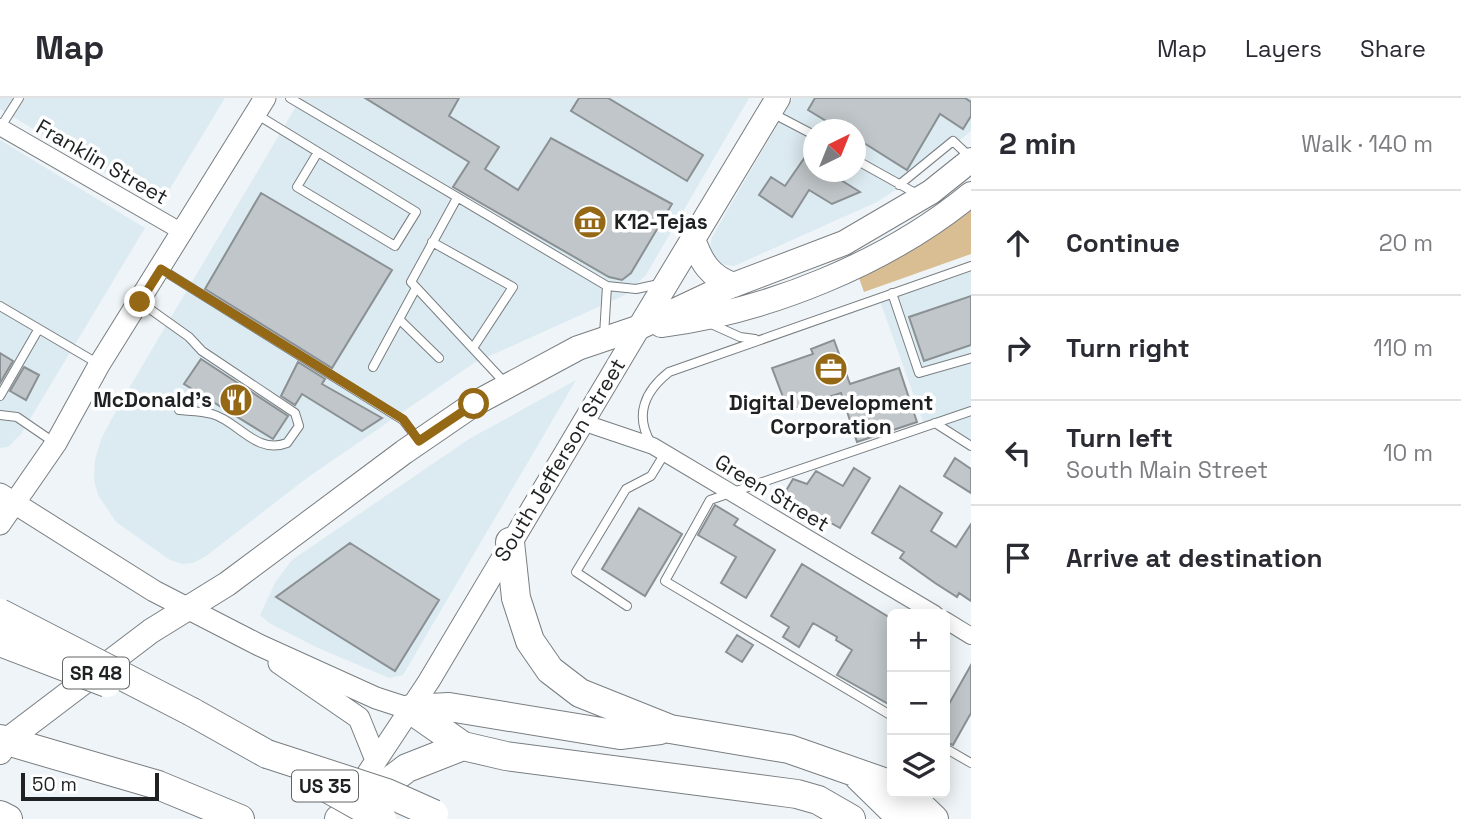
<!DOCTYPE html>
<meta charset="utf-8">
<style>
body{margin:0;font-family:"Space Grotesk",sans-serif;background:#f2f2f3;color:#2b2b33}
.controls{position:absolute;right:21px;bottom:21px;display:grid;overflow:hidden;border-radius:10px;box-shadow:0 4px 18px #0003}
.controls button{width:63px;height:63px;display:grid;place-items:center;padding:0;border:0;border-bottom:2px solid #e1e1e2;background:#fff;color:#2b2b33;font:35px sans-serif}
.compass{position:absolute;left:803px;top:21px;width:63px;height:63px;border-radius:50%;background:#fff;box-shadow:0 4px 18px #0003;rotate:43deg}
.scale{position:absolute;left:21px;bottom:18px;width:138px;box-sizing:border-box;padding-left:7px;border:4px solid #1f2122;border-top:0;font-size:19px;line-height:24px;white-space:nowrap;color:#1f2122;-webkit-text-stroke:5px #fff;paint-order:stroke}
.stop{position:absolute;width:21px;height:21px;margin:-16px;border:5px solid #946814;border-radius:50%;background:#fff}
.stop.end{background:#946814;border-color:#fff;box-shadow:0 2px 7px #0008}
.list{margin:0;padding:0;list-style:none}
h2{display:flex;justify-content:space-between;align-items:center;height:91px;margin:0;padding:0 28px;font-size:30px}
h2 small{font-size:23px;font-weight:400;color:#7c7c81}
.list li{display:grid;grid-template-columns:46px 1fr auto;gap:21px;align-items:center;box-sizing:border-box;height:105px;padding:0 28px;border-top:2px solid #e1e1e2}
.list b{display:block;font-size:26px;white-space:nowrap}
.list p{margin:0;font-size:23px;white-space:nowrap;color:#7c7c81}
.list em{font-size:23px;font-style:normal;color:#7c7c81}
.icon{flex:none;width:38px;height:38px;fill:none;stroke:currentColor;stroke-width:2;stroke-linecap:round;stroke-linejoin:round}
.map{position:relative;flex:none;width:971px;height:721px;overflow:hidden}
header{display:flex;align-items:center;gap:42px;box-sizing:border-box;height:98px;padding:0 35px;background:#fff;border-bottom:2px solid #e1e1e2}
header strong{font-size:33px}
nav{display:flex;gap:38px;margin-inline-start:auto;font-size:24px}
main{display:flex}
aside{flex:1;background:#fff}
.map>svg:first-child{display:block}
</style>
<header>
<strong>Map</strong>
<nav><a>Map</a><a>Layers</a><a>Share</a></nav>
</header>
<main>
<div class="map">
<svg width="971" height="721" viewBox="0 0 971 721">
<rect width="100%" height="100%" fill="#eef4f7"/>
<path fill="#dcebf1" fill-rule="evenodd" d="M0 0H225L160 107 0 11Z
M301 0H749L646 177 625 197 474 265 307 380 206 458 193 465 183 466 170 462 116 424 98 397 94 382 95 362 102 339 122 302Z
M793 0H971V33L912 81 877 104 734 168 718 166 709 153 712 139ZM814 32H856V74H814Z
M0 42 145 130 21 336 8 349 0 350Z
M971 171V351L936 329 926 332 880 203Z
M576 282 403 577 389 580 316 549 269 525 260 517 276 483 292 462 469 341Z"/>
<path fill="#dabe93" d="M971 107V156L864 194 859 180C900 159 936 136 971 107Z"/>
<path fill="#c0c6c9" stroke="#8a9093" stroke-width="2" d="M365 0H459L449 18 499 49 485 71 518 92 551 40 672 106 631 175 622 182 609 179 453 89 469 64Z
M579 0H608L703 57 687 83 571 13Z
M815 0H965L971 4V18L963 31 940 16 907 72 856 40V32H841L808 12Z
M814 46V74H828L860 94 832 106 809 92 792 119 759 97 771 79 785 88Z
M261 95 392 172 332 270 205 191Z
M971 198V247L924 263 909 219Z
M834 242 850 286 899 270 917 324 857 344 841 295 788 312 772 270 813 256 811 251Z
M0 255 13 263 0 285Z
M201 261 288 318 273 341 184 286Z
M298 264 325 281 322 286 382 320 362 333 302 296 295 307 281 298Z
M24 269 39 277 26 302 10 293Z
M955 360 971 371V395L944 378Z
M854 370 870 380 840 430 783 398 793 381 807 386 816 373 843 388Z
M900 388 942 415 931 433 956 449 971 426V503L959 495 957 499 935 485 900 460 904 454 872 435Z
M715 407 738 421 734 427 775 452 746 500 721 485 736 459 698 437Z
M639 410 682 436 645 498 602 471Z
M350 445 439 502 395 573 276 499Z
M802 466 892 521V608L837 577 852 552 836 542 837 539 813 525 799 549 783 539 789 529 771 518Z
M737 537 753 547 742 564 726 554Z
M971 567V615L953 647 945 644V613Z"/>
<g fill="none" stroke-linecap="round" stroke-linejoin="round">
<defs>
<path id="lane" d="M290 0 607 188 636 191 659 186
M772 15 814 37
M256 16 416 114 395 148 297 89 318 54
M0 30 19 0
M856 62 917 96
M899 87 953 43 971 60
M457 100 411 184 506 286
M432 144 513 189 473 250
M161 171 403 322 417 340
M892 195 919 275 971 260
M140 204 189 239 202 253 295 315 299 328 287 345C256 357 238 323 212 316 202 313 189 313 179 312
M0 208 97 265
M399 221 439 260
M709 225 740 239 755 241
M604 237 607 188
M373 269 416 190
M0 298 38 232
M0 317 17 319 55 345
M935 325 971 348
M651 345C634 317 645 293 669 274L971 168
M627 508 576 474 626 391 651 378 665 355
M892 618 665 483 710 402 971 313
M945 650 971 665"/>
<path id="street" d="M0 29 184 135
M582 324 653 348 935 516
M945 522 971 538"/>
<path id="secondary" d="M0 396 154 493 259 547 376 600 410 611
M0 426 56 345 99 267 265 0
M279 565 359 620 376 662
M354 696 429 583 640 229"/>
<path id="primary" d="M693 141C701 164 710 179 734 187
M661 227C769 213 887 165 971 96
M640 229 778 0
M0 654 6 643 151 533 227 486 404 354 474 306 578 250 640 229 710 196 844 145 931 94 971 62"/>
<path id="highway" d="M510 444 516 500 530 543 550 572 580 595 670 631 789 651 892 687
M410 611 463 648 506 658 797 696 818 702 851 721
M410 611 449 609 620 637 660 632
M192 614 267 656
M0 641 158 687 240 721
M859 679 902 721
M907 695 934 721
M0 717 8 721
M339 721 407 670 463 648"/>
</defs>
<use href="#lane" stroke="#797e81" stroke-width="10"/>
<use href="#street" stroke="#797e81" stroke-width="18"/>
<use href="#secondary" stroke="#797e81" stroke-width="23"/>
<use href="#primary" stroke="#797e81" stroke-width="26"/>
<use href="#highway" stroke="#797e81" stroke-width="30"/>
<use href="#lane" stroke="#fff" stroke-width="8"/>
<use href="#street" stroke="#fff" stroke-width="16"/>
<use href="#secondary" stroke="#fff" stroke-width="21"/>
<use href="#primary" stroke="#fff" stroke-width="24"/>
<use href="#highway" stroke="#fff" stroke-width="28"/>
<defs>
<path id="highway-bridge" d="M0 515 192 614
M0 544 107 585
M267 656 387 695 434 716
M318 685 382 721"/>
</defs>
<use href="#highway-bridge" stroke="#797e81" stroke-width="30" stroke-linecap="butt"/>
<use href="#highway-bridge" stroke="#fff" stroke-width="28"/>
</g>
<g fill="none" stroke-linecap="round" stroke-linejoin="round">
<path stroke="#946814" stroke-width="9" d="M140 204 161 171 403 321 419 343 474 306"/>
</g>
<defs>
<symbol id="museum-disc" viewBox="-11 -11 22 22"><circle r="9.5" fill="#946814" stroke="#fff"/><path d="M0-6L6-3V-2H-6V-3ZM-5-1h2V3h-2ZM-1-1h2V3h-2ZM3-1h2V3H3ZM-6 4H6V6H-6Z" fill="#fff"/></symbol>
<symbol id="office-disc" viewBox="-11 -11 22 22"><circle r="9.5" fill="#946814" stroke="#fff"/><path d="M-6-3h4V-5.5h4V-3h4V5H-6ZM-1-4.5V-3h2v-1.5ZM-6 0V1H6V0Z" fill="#fff"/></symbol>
<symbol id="restaurant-disc" viewBox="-11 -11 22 22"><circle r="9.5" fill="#946814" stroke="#fff"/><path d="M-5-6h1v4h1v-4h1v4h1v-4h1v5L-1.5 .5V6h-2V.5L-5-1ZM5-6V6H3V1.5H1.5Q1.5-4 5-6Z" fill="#fff"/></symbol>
</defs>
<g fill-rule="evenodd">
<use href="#museum-disc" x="571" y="105" width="38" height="38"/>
<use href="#office-disc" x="812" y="252" width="38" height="38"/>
<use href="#restaurant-disc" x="217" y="283" width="38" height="38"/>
</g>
<g text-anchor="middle" stroke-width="7" stroke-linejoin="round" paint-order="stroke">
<g fill="#fff" stroke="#626464" stroke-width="2">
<rect x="63" y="559.5" width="66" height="31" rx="5"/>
<rect x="292" y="672.5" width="66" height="31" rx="5"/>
</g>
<g font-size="19" font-weight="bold" fill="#1f2122">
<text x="96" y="582">SR 48</text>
<text x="325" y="695">US 35</text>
</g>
<g font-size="21" fill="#1f2122" stroke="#fff">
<text transform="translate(102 64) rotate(30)" y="7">Franklin Street</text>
<text transform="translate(560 362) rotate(-59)" y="7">South Jefferson Street</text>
<text transform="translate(772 395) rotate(31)" y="7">Green Street</text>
</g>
<g font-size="21" font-weight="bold" fill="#1f2122" stroke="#fff" text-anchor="start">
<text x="614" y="131">K12-Tejas</text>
<text x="212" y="309" text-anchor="end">McDonald's</text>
<text x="831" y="312" text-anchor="middle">Digital Development<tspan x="831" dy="24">Corporation</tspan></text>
</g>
</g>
</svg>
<div class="controls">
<button>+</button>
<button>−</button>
<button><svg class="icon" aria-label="layers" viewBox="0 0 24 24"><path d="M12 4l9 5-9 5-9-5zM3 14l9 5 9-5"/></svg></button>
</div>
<svg class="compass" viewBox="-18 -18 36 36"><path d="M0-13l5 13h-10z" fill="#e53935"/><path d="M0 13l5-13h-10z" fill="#7c7c81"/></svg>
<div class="scale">50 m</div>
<div class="stop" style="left:474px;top:306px"></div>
<div class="stop end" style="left:140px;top:204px"></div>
</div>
<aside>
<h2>2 min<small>Walk · 140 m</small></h2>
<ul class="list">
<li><svg class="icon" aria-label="ahead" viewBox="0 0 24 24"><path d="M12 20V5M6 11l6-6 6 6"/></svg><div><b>Continue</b></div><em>20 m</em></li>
<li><svg class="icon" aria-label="right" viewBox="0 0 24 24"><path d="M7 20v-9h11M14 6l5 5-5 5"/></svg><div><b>Turn right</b></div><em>110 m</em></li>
<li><svg class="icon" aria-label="left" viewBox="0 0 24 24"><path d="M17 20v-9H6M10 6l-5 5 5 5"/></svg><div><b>Turn left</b><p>South Main Street</p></div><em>10 m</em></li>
<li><svg class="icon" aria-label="arrive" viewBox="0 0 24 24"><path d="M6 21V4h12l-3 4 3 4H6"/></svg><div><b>Arrive at destination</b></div></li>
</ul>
</aside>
</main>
